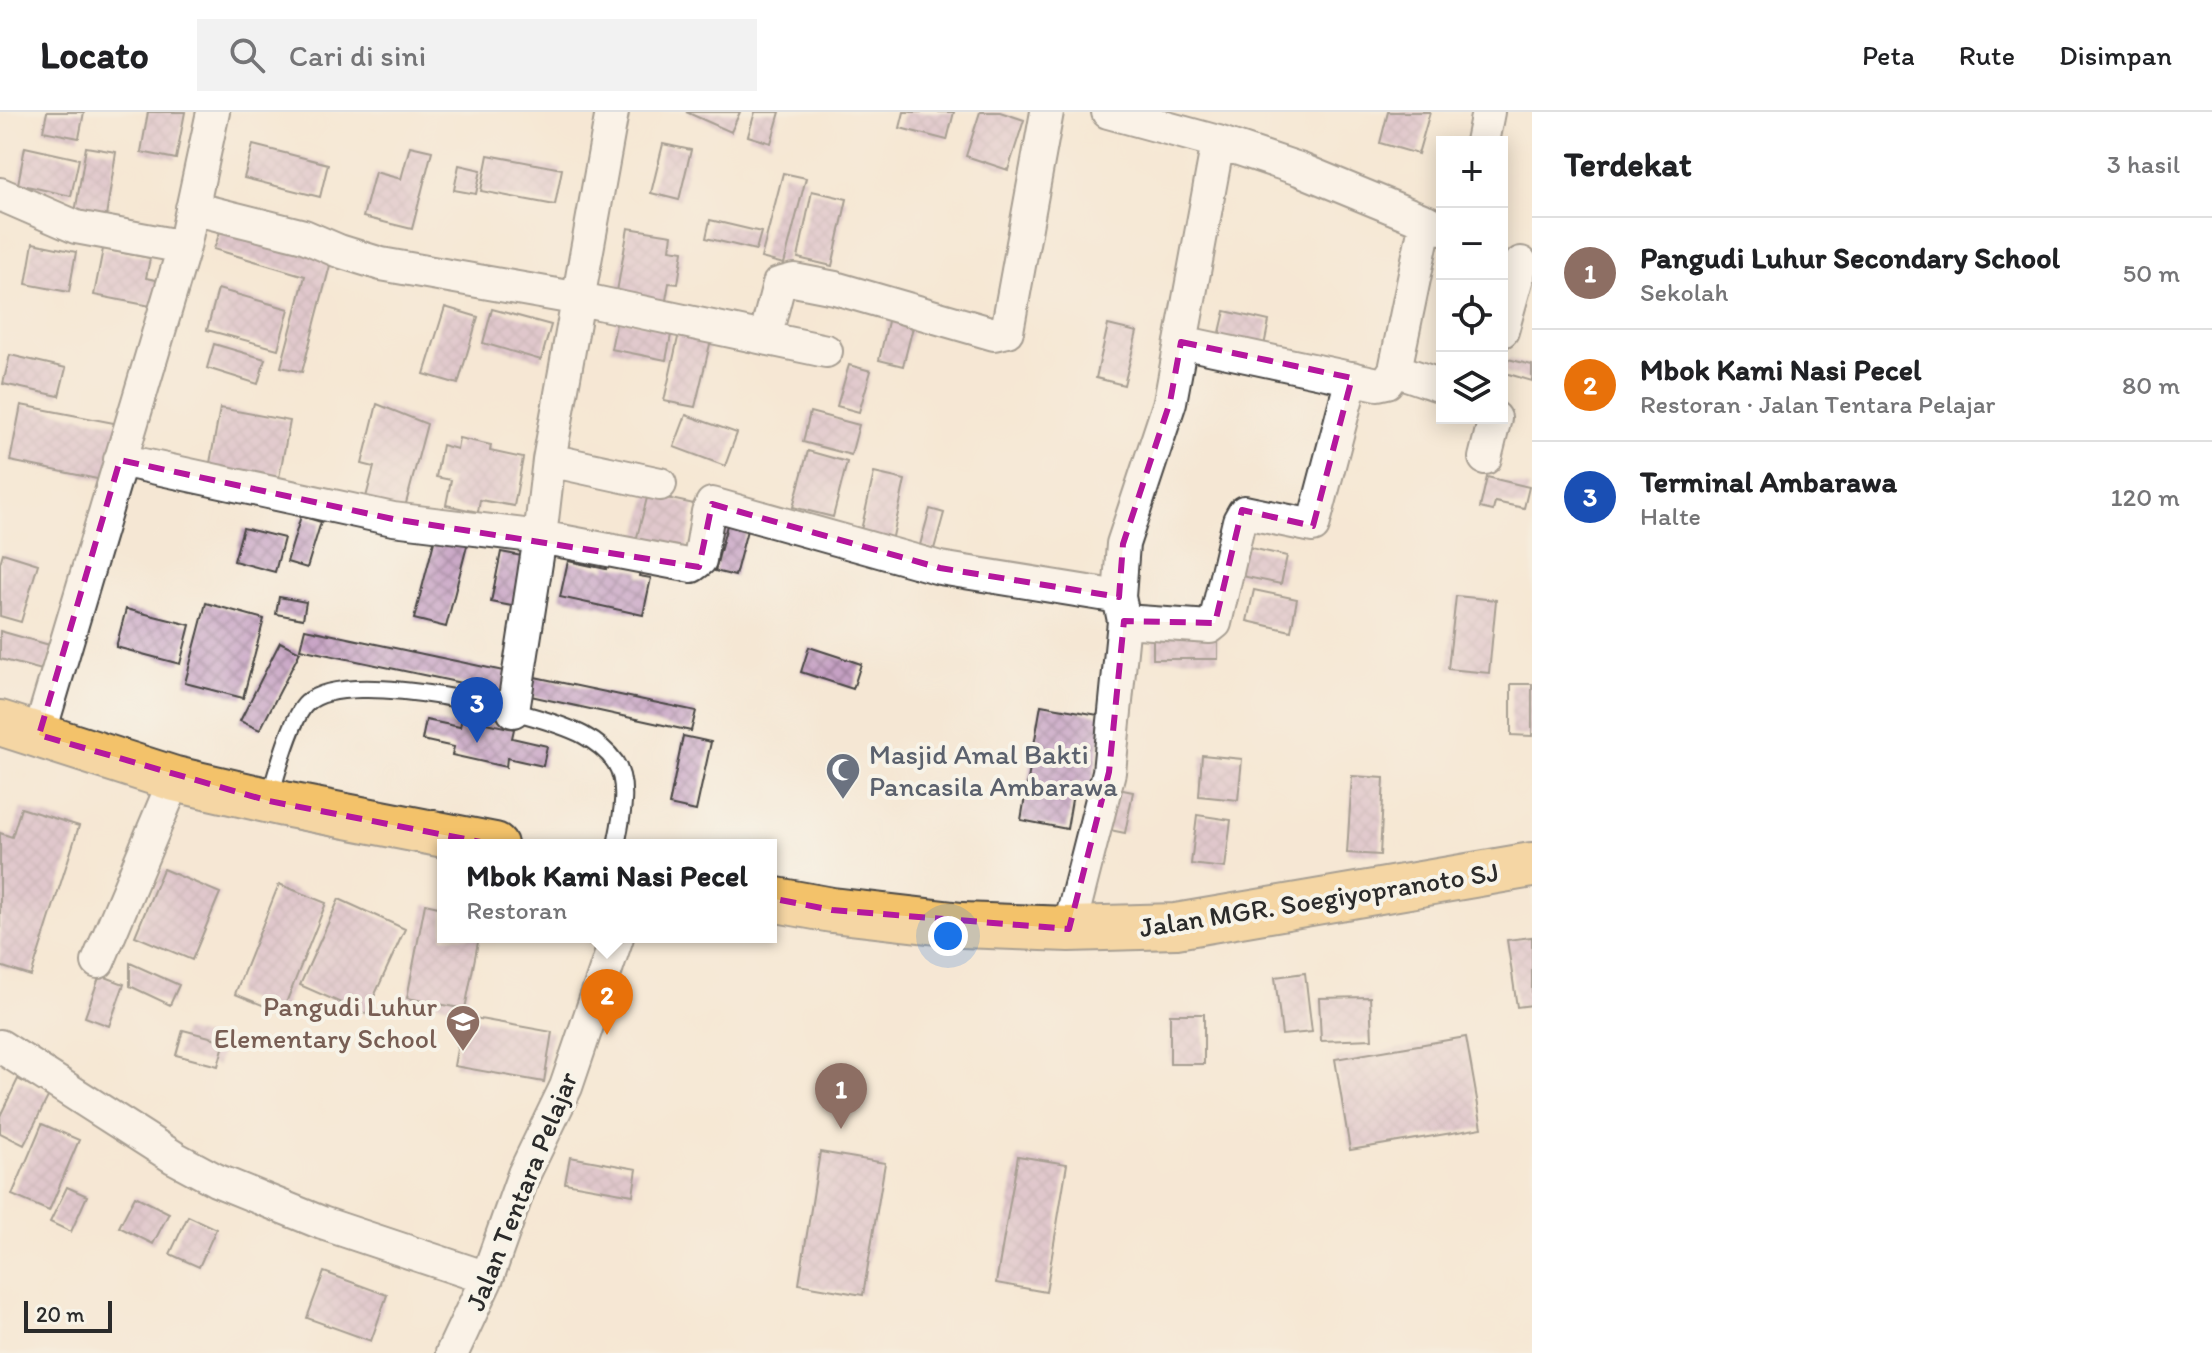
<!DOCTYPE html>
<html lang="id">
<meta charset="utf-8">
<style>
body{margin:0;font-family:Itim,sans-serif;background:#f2f2f2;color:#202124}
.controls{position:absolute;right:24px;top:24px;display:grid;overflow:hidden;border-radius:0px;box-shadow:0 4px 20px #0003}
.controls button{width:72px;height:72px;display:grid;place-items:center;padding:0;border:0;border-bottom:2px solid #e0e0e0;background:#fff;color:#202124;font:40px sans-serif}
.scale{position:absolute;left:24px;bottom:20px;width:88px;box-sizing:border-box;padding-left:8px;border:4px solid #2b2b2b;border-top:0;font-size:22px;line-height:28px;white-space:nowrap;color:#2b2b2b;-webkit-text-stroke:6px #f7f3e8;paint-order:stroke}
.you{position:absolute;left:948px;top:824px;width:28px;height:28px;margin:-20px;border:6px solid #fff;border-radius:50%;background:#1a73e8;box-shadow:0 0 0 12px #1a73e833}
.badge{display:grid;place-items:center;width:52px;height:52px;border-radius:50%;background:#b5179e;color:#fff;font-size:26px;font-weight:700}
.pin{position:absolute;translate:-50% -66px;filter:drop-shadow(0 2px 4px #0008)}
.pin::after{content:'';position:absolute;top:42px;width:28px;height:24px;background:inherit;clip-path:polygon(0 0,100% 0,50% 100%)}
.popup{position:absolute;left:437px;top:727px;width:340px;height:104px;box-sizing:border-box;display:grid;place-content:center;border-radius:0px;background:#fff;filter:drop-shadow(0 2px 6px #0005);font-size:26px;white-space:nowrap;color:#757577}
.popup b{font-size:30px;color:#202124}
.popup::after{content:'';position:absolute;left:50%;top:100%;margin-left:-16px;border:16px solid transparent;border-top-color:#fff}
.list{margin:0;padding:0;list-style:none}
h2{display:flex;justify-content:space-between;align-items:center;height:104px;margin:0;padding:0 32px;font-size:34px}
h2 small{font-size:26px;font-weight:400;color:#757577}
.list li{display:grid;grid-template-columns:52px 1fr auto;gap:24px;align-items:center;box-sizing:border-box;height:112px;padding:0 32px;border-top:2px solid #e0e0e0}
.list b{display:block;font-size:30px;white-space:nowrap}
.list p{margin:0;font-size:26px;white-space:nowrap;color:#757577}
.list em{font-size:26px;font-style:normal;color:#757577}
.icon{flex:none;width:44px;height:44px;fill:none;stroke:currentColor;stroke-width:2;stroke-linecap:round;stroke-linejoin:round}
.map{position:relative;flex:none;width:1532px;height:1241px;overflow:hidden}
header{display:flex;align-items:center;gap:48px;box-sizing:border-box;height:112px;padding:0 40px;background:#fff;border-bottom:2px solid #e0e0e0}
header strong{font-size:38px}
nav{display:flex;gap:44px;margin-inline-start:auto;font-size:28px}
.search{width:560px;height:72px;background:#f2f2f2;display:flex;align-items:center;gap:20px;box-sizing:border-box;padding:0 28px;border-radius:0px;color:#757577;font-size:30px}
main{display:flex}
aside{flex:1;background:#fff}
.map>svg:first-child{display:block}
</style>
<header>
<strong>Locato</strong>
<div class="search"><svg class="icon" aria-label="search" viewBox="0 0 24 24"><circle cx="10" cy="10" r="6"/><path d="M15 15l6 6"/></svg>Cari di sini</div>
<nav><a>Peta</a><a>Rute</a><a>Disimpan</a></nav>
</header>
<main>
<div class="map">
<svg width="1532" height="1241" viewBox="0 0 1532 1241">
<defs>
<pattern id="building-cross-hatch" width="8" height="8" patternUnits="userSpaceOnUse" patternTransform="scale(2)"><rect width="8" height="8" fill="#c6a1c4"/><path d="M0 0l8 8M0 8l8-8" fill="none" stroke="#a1839f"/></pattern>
</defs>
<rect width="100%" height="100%" fill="#f7f3e8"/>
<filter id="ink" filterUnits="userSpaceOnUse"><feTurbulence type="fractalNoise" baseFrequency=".0125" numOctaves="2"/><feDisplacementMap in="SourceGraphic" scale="16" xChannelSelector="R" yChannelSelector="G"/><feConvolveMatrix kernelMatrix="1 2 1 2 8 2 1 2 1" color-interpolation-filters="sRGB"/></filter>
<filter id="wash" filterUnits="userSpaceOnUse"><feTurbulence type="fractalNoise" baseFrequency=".006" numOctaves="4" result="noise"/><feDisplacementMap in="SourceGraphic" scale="32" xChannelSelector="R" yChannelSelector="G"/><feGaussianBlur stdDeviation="1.8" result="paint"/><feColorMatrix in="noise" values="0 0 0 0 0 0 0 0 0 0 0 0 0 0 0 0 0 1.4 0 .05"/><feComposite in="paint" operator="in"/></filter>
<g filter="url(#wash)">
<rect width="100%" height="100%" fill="#f5e7d4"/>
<g id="blocks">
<path fill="url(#building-cross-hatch)" d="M47 0H84L79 26 43 19Z
M148 0H185L176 47 141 40Z
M686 0H740L731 20Z
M755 0H780L771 31 748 24Z
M904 0H954L947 28 900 16Z
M980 0H1000L1024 8 1008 58 966 44Z
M1388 0H1430L1418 42 1380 31Z
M663 32 691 38 679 88 651 81Z
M253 33 328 52 320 85 244 66Z
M410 34 432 39 412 117 363 105 375 60 401 67Z
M25 35 79 47 71 84 18 72Z
M86 35 116 40 106 105 75 101Z
M488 43 562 57 555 93 481 79Z
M459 53 481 58 476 82 454 78Z
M783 61 806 66 784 152 761 146Z
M812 79 847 87 832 154 798 146Z
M710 108 761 120 756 138 706 126Z
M223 111 333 142 302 260 281 255 305 164 214 137Z
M628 116 672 123 670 137 683 139 678 172 669 171 664 199 615 191Z
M33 131 76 140 69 180 26 172Z
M103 137 150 146 146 166 161 169 156 195 94 183Z
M218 177 289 197 278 237 207 218Z
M445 195 478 205 458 272 424 262Z
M492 197 551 213 541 248 483 231Z
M1225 199 1269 209 1263 239 1218 229Z
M889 205 914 211 903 254 879 248Z
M617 207 672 218 666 248 611 237Z
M1108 213 1137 220 1124 273 1096 266Z
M679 221 711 228 695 295 664 289Z
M214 232 265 247 258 272 207 256Z
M10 243 66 256 59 284 3 272Z
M1508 247 1532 253V269L1505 261Z
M849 253 871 259 859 300 837 294Z
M377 292 427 312 404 399 365 389 374 355 362 352Z
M21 293 119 312 107 369 10 349Z
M220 296 290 309 277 376 208 362Z
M810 300 859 313 851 343 803 330Z
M686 303 737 321 725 354 674 335Z
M459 326 491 333 490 339 523 346 514 394 480 388 478 400 446 393 451 368 436 365 442 333 457 337Z
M808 339 847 350 833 405 793 395Z
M874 361 905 368 891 434 859 427Z
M1487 365 1529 375 1524 396 1495 390 1493 399 1480 396Z
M648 382 694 392 686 440 636 429Z
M930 397 944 401 934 437 920 433Z
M301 404 321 410 307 456 287 450Z
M727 413 747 418 735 464 715 459Z
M243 416 284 426 275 460 234 449Z
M436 422 468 430 446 515 414 507Z
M1238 433 1287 444 1281 472 1232 462Z
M501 440 527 445 517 495 491 490Z
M3 441 38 452 21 510 0 504V451Z
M568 449 606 457 607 452 640 459 639 464 651 466 643 503 560 485Z
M1254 478 1297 487 1291 519 1247 509Z
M1456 484 1496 488 1489 561 1448 557Z
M279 485 306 490 303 507 276 502Z
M206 491 264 507 243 586 185 571Z
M126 497 190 513 180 552 116 535Z
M305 517 508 560 504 580 300 537Z
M0 519 53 534 46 559 0 547Z
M1153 519H1218V547H1153Z
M280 530 300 540 260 618 240 609Z
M809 535 861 552 853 577 801 560Z
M530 564 696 599 691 619 526 583Z
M1511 572H1532V624L1511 623Z
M1041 593 1104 604 1092 673 1075 670 1067 717 1021 708Z
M462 606 514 617 512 626 547 634 543 654 507 646 506 655 452 643 454 635 422 628 426 608 460 615Z
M683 624 711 630 696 699 669 693Z
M1202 643 1242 647 1238 688 1199 684Z
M1352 664 1384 666 1380 743 1347 741Z
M1113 676 1133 680 1125 721 1105 717Z
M21 696 79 714 31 864 0 854V721L12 725Z
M1197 703 1231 708 1225 756 1191 752Z
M163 757 220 781 192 848 135 824Z
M279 772 326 791 282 901 235 882Z
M339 787 405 817 366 902 300 873Z
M425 792 443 796V825H479L465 897 407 886Z
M1532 825V893L1517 895 1507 828Z
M130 851 179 873 170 893 130 874Z
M1305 861 1312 920 1282 923 1275 865Z
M100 863 124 872 109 914 85 905Z
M1370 885 1372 927 1321 929 1319 886Z
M1170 902H1204V952H1170Z
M463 904 552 920 544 970 454 954Z
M183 918 225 929 218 954 176 943Z
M1466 925 1482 1016 1350 1038 1335 947Z
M18 967 49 983 24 1033 0 1021V1004Z
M42 1012 79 1028 49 1099 12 1083Z
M820 1040 885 1051 863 1183 799 1172Z
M1018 1044 1067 1052 1046 1180 996 1171Z
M570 1045 637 1057 633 1083 565 1071Z
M67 1075 87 1084 71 1120 50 1110Z
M135 1084 169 1101 153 1132 119 1115Z
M188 1104 216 1117 199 1155 170 1142Z
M324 1160 387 1183 371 1229 307 1206Z"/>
</g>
</g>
<g filter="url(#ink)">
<use href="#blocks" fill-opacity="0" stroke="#494744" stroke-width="2"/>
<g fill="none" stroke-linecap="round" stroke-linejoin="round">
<defs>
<path id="lane" d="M269 687C276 665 291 605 307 591 347 554 536 599 583 623 596 630 606 637 615 650 630 672 621 709 616 733"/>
<path id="street" d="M1108 0 1218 30 1299 57 1442 116
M1482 30 1488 0
M0 82 76 115 184 135
M192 96 304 124 339 139 381 152 580 187 826 239
M1502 219 1521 151
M765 226 779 172 794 168 835 176 994 222 1007 219 1047 0
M1181 230 1378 272 1387 270 1395 258 1426 109
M1395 258 1442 274
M1485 346 1495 306
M120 348 393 407 540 425 692 454 700 448 708 400 712 392 940 456 1119 485
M549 348 660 372
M1124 509 1210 515 1215 511 1239 409 1244 400 1313 414 1352 266
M513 599 540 425 549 348 612 0
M39 623 184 135 213 0
M1069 817 1109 660 1124 509 1119 485 1123 432 1170 290 1218 30
M98 850 175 667
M0 934 175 1046 216 1068 322 1111 487 1166
M452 1241 487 1166 524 1062 566 975 617 825"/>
<path id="primary" d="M0 611 175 667 284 692 495 733
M771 787 832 798 962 813 1069 817 1176 814 1532 753"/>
</defs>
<use href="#lane" stroke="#494744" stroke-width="20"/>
<use href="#street" stroke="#494744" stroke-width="36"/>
<use href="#primary" stroke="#494744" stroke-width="48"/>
<use href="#lane" stroke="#fff" stroke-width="16"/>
<use href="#street" stroke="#fff" stroke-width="32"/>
<use href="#primary" stroke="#f3c26a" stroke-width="44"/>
</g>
</g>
<path d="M0 0H1532V1241H0ZM1181 230 1352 266 1313 414 1242 398 1215 511 1124 509 1109 660 1069 817 832 798 269 689 39 623 120 348 393 407 699 455 712 392 940 456 1119 485 1123 432 1170 290Z" fill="#f5e7d4" fill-opacity=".55" fill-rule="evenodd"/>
<path fill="none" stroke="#b5179e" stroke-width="6" stroke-dasharray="16 10" stroke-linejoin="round" d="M1181 230 1352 266 1313 414 1242 398 1215 511 1124 509 1109 660 1069 817 832 798 269 689 39 623 120 348 393 407 699 455 712 392 940 456 1119 485 1123 432 1170 290Z"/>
<defs>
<symbol id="mosque-pin" viewBox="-11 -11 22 30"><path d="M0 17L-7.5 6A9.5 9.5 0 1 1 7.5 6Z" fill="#6b7280" stroke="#f7f3e8"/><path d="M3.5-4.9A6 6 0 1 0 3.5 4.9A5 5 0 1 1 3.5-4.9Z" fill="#fff"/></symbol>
<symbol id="school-pin" viewBox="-11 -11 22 30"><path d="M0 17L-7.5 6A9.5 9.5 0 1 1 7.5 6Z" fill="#8d6e63" stroke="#f7f3e8"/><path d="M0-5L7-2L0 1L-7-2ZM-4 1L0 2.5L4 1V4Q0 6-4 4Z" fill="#fff"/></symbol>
</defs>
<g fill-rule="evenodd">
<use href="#mosque-pin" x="823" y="638" width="40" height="54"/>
<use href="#school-pin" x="443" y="890" width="40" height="54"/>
</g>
<g text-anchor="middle" stroke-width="8" stroke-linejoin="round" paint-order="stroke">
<g font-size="28" fill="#5b616d" stroke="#f7f3e8" text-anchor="start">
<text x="869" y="652">Masjid Amal Bakti<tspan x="869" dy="32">Pancasila Ambarawa</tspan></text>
</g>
<g font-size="28" fill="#2b2b2b" stroke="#f7f3e8">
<text transform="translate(1319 787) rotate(-9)" y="10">Jalan MGR. Soegiyopranoto SJ</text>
<text transform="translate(521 1079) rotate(-68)" y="10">Jalan Tentara Pelajar</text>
</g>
<g font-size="28" fill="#785e54" stroke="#f7f3e8" text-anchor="end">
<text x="437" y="904">Pangudi Luhur<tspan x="437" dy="32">Elementary School</tspan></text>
</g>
</g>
</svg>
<div class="controls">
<button>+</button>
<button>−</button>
<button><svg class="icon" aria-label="locate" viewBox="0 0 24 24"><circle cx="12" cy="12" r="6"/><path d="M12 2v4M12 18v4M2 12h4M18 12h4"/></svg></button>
<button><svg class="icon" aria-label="layers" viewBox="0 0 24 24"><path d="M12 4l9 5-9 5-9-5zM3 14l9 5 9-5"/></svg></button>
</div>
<div class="scale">20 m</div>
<div class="you"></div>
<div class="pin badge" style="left:841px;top:1017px;background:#8d6e63">1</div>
<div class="pin badge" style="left:607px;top:923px;background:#e8710a">2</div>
<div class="popup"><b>Mbok Kami Nasi Pecel</b>Restoran</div>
<div class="pin badge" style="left:477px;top:631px;background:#1a4fb4">3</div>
</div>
<aside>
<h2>Terdekat<small>3 hasil</small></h2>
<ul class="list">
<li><span class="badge" style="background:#8d6e63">1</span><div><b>Pangudi Luhur Secondary School</b><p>Sekolah</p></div><em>50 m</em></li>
<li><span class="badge" style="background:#e8710a">2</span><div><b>Mbok Kami Nasi Pecel</b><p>Restoran · Jalan Tentara Pelajar</p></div><em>80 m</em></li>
<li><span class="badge" style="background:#1a4fb4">3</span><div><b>Terminal Ambarawa</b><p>Halte</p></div><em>120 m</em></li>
</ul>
</aside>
</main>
